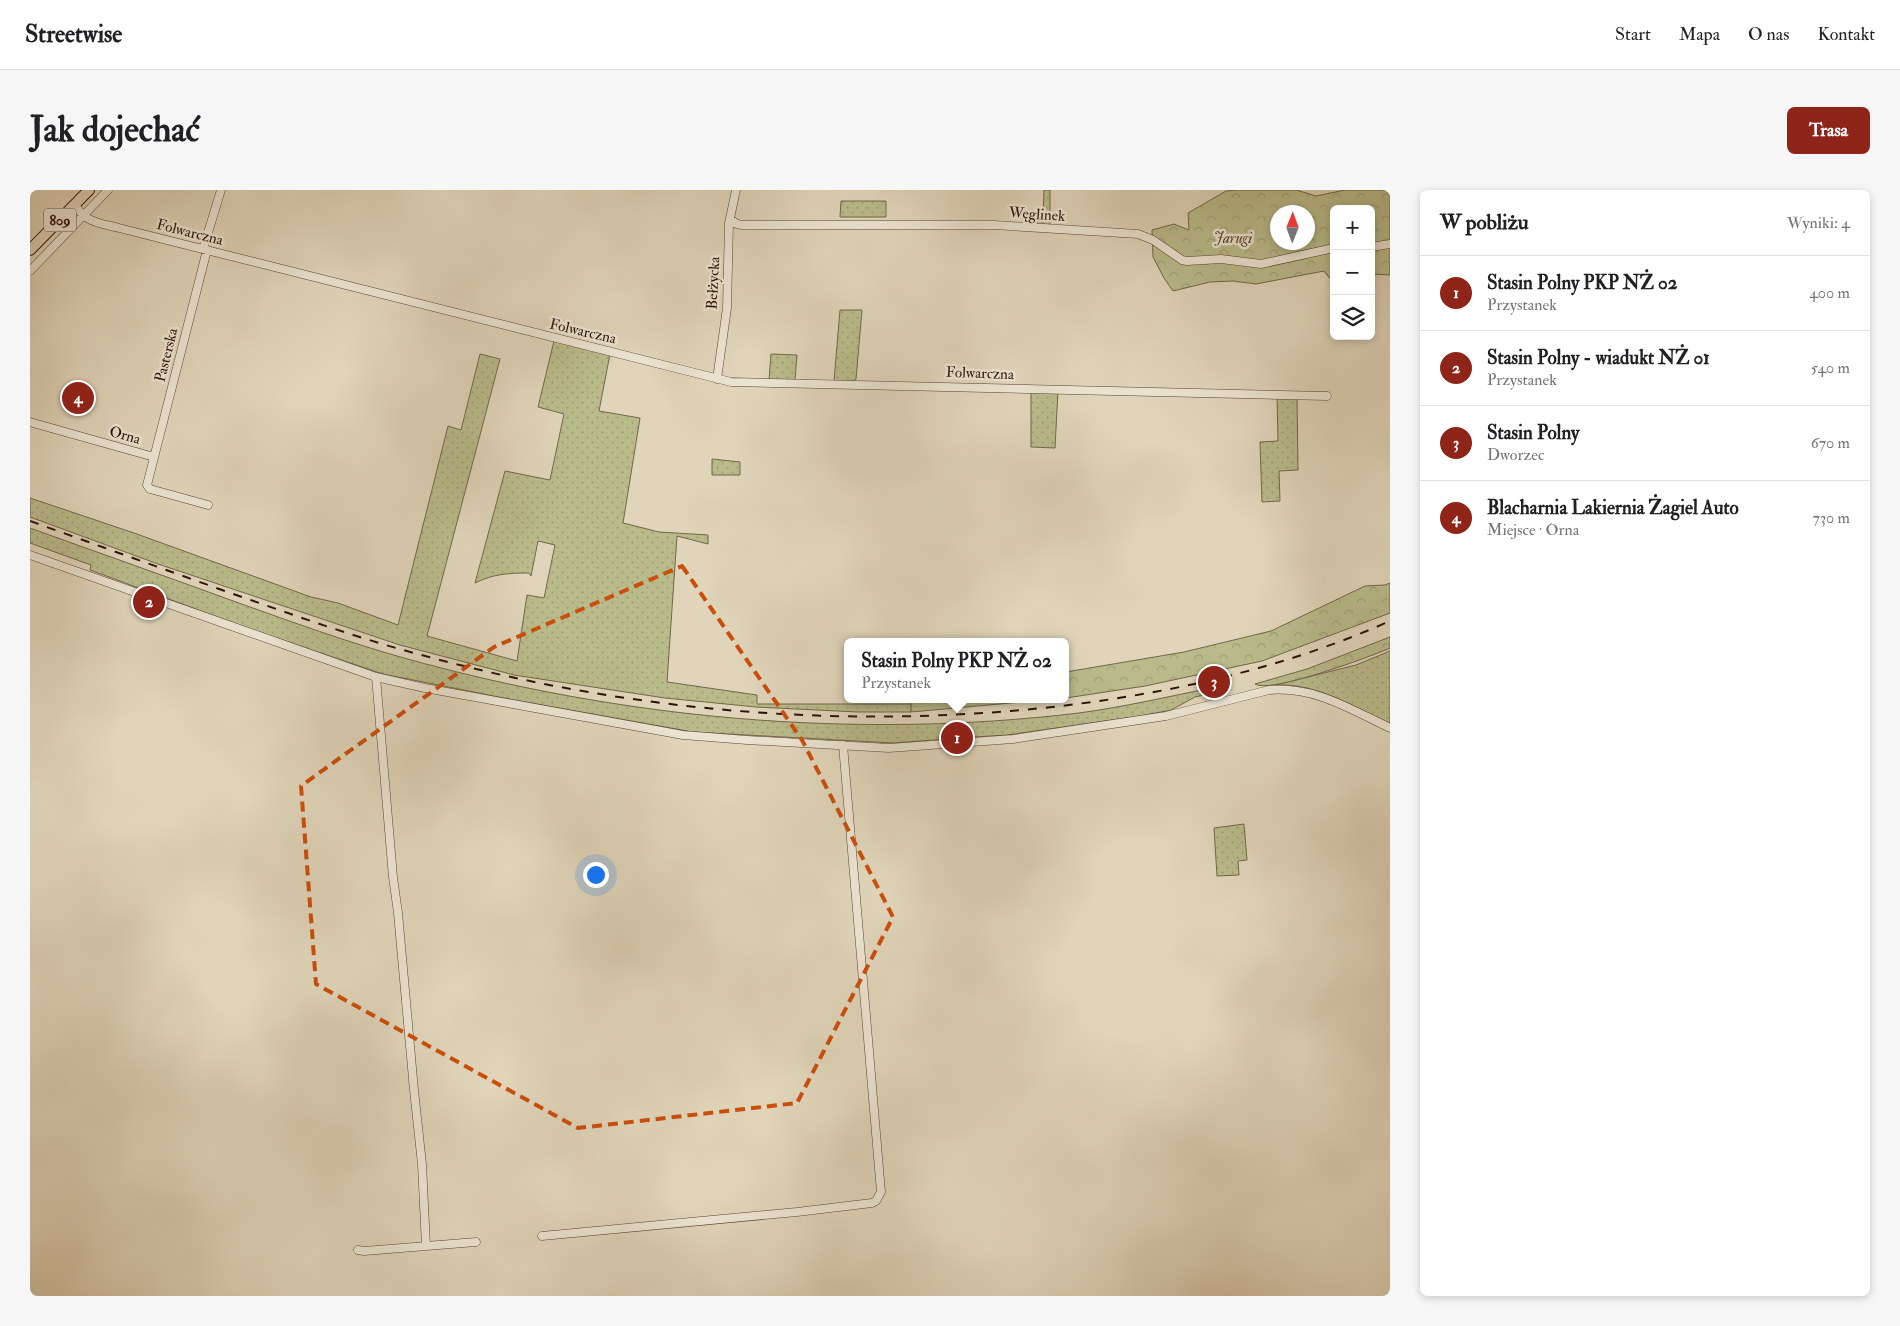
<!DOCTYPE html>
<html lang="pl">
<meta charset="utf-8">
<style>
body{margin:0;font-family:"IM FELL Double Pica",serif;background:#f6f6f6;color:#202124}
.controls{position:absolute;right:15px;top:15px;display:grid;overflow:hidden;border-radius:8px;box-shadow:0 2px 8px #0003}
.controls button{width:45px;height:45px;display:grid;place-items:center;padding:0;border:0;border-bottom:1px solid #e0e0e0;background:#fff;color:#202124;font:25px sans-serif}
.compass{position:absolute;left:1240px;top:15px;width:45px;height:45px;border-radius:50%;background:#fff;box-shadow:0 2px 8px #0003;rotate:1deg}
.you{position:absolute;left:565px;top:684px;width:18px;height:18px;margin:-12px;border:4px solid #fff;border-radius:50%;background:#1a73e8;box-shadow:0 0 0 8px #1a73e833}
.badge{display:grid;place-items:center;width:32px;height:32px;border-radius:50%;background:#8f2418;color:#fff;font-size:16px;font-weight:700}
.pin{position:absolute;translate:-50% -50%;border:2px solid #fff;box-shadow:0 1px 5px #0006}
.popup{position:absolute;left:814px;top:448px;width:225px;height:65px;box-sizing:border-box;display:grid;place-content:center;border-radius:8px;background:#fff;filter:drop-shadow(0 1px 4px #0005);font-size:16px;white-space:nowrap;color:#757577}
.popup b{font-size:19px;color:#202124}
.popup::after{content:'';position:absolute;left:50%;top:100%;margin-left:-10px;border:10px solid transparent;border-top-color:#fff}
.list{margin:0;padding:0;list-style:none}
h2{display:flex;justify-content:space-between;align-items:center;height:65px;margin:0;padding:0 20px;font-size:21px}
h2 small{font-size:16px;font-weight:400;color:#757577}
.list li{display:grid;grid-template-columns:32px 1fr auto;gap:15px;align-items:center;box-sizing:border-box;height:75px;padding:0 20px;border-top:1px solid #e0e0e0}
.list b{display:block;font-size:19px;white-space:nowrap}
.list p{margin:0;font-size:16px;white-space:nowrap;color:#757577}
.list em{font-size:16px;font-style:normal;color:#757577}
.icon{flex:none;width:28px;height:28px;fill:none;stroke:currentColor;stroke-width:2;stroke-linecap:round;stroke-linejoin:round}
.map{position:relative;flex:none;width:1360px;height:1106px;overflow:hidden;border-radius:8px}
header{display:flex;align-items:center;gap:30px;box-sizing:border-box;height:70px;padding:0 25px;background:#fff;border-bottom:1px solid #e0e0e0}
header strong{font-size:24px}
nav{display:flex;gap:28px;margin-inline-start:auto;font-size:18px}
.intro{display:flex;align-items:center;justify-content:space-between;box-sizing:border-box;height:120px;padding:0 30px}
h1{margin:0;font-size:35px}
.button{padding:12px 22px;border-radius:8px;background:#8f2418;color:#fff;font-size:18px;font-weight:700}
main{display:flex;gap:30px;padding:0 30px}
aside{flex:1;background:#fff;border-radius:8px;box-shadow:0 2px 8px #0003}
.map>svg:first-child{display:block}
</style>
<header>
<strong>Streetwise</strong>
<nav><a>Start</a><a>Mapa</a><a>O nas</a><a>Kontakt</a></nav>
</header>
<div class="intro"><h1>Jak dojechać</h1><a class="button">Trasa</a></div>
<main>
<div class="map">
<svg width="1360" height="1106" viewBox="0 0 1360 1106">
<defs>
<pattern id="grass-dots" width="8" height="8" patternUnits="userSpaceOnUse" patternTransform="scale(1.25)"><rect width="8" height="8" fill="#b9bb8b"/><path d="M2 2h.1M6 6h.1" fill="none" stroke="#9fa076" stroke-width="1.8" stroke-linecap="round"/></pattern>
<pattern id="forest-crowns" width="20" height="18" patternUnits="userSpaceOnUse" patternTransform="scale(1.25)"><rect width="20" height="18" fill="#b9bb8b"/><path d="M2 6a3 3 0 1 1 6 0M12 15a3 3 0 1 1 6 0" fill="none" stroke="#9fa076"/></pattern>
</defs>
<rect width="100%" height="100%" fill="#e0d5ba"/>
<filter id="stains"><feTurbulence type="fractalNoise" baseFrequency=".004" numOctaves="4"/><feColorMatrix values="0 0 0 0 .2 0 0 0 0 .09 0 0 0 0 .02 0 0 0 .5 -.17"/></filter>
<radialGradient id="worn" r=".72"><stop offset=".6" stop-color="#630" stop-opacity="0"/><stop offset="1" stop-color="#630" stop-opacity=".3"/></radialGradient>
<path fill="url(#grass-dots)" stroke="#736648" d="M1014 0H1020V36L1003 35 1002 31 1008 32 1013 27Z
M811 11H856V27H810Z
M810 120H832L826 189 823 191H804Z
M524 151 580 164 569 221 610 228 593 333 629 342 678 345V354L647 346 637 492 727 505V514H881V522H828L726 517 635 508 484 485 370 455 128 374 0 327V308L104 343 281 407 308 413 368 435 418 236 431 240 450 164 470 169 397 446 487 471 497 405 514 408 525 355 508 351 501 386 499 383C478 383 463 384 445 393L475 281 520 290 534 224 508 217Z
M741 164 767 165 765 190H739Z
M1001 200 1028 201 1025 258 1001 257Z
M1247 206H1267L1268 280 1249 281 1250 311 1232 312 1230 252 1248 251Z
M682 269 710 272V285H682Z
M0 338C69 363 138 387 206 412 262 432 317 452 374 468 592 529 824 550 1049 523 1093 517 1137 507 1181 498L1182 503 1165 507 1141 520 1110 526 977 545 944 547 863 553 663 542 479 509 353 484 220 439 60 380 61 375 0 353Z
M1360 461V533C1323 517 1288 493 1246 495L1326 475Z
M1214 634 1217 670 1208 671 1209 685 1187 686 1184 638Z"/>
<path fill="url(#forest-crowns)" stroke="#736648" fill-rule="evenodd" d="M1207 0H1266L1286 6 1315 0H1360V85L1341 84V19H1304V91H1302L1294 81 1226 94 1203 91 1180 92 1143 101 1134 88 1123 67 1122 40 1144 34 1159 40 1158 23 1196 1ZM1248 22H1278V52H1248Z
M1360 393V423L1232 471 1115 496 1036 508V482L1154 462 1241 441 1335 396 1355 395Z
M1360 447V458C1340 467 1239 504 1225 494L1277 479Z
M881 509H1025L881 522Z"/>
<g fill="none" stroke-linecap="round" stroke-linejoin="round">
<defs>
<path id="minor" d="M45 15C56 33 70 33 89 38L701 192 1297 206
M700 29 707 34 712 35H964L1108 44 1123 50 1152 70 1157 71 1191 69 1231 74 1304 58
M1341 57 1360 54
M173 59 191 0
M177 60 117 295 120 299 178 315
M0 81 78 0
M687 189 697 118 699 33 706 0
M0 232 124 267
M0 365 346 487 395 498 653 545 717 550 859 558 983 549 1136 526 1239 500C1284 496 1320 519 1360 538
M346 487 363 687 368 723 384 900 392 974 396 1056
M512 1046 767 1022 842 1013 846 1011 851 1002 813 555
M328 1060 334 1061 446 1052"/>
<path id="major" d="M0 60 59 0"/>
</defs>
<use href="#minor" stroke="#5a4233" stroke-width="9"/>
<use href="#major" stroke="#2d1106" stroke-width="12"/>
<use href="#minor" stroke="#ebe4d2" stroke-width="8"/>
<use href="#major" stroke="#e0d5ba" stroke-width="10"/>
<path stroke="#2d1106" stroke-width="2" stroke-dasharray="9 9" stroke-linecap="butt" d="M0 331C64 354 128 377 192 400 261 424 329 449 399 467 599 521 808 539 1013 518 1133 505 1250 480 1360 431"/>
</g>
<path fill="none" stroke="#cc4e0b" stroke-width="4" stroke-dasharray="10 6" stroke-linejoin="round" d="M652 376 772 550 863 727 767 913 548 938 286 794 271 596 464 457Z"/>
<g text-anchor="middle" stroke-width="5" stroke-linejoin="round" paint-order="stroke">
<rect fill="#ebe4d2" stroke="#665043" stroke-width="1" x="14" y="18.5" width="32" height="23" rx="4"/>
<g font-size="14" font-weight="bold" fill="#2d1106">
<text x="30" y="35">809</text>
</g>
<g font-size="15" fill="#2d1106" stroke="#ebe4d2">
<text transform="translate(1007 24) rotate(4)" y="5">Węglinek</text>
<text transform="translate(160 42) rotate(14)" y="5">Folwarczna</text>
<text transform="translate(683 93) rotate(-87)" y="5">Bełżycka</text>
<text transform="translate(553 141) rotate(13)" y="5">Folwarczna</text>
<text transform="translate(136 165) rotate(-76)" y="5">Pasterska</text>
<text transform="translate(950 183) rotate(2)" y="5">Folwarczna</text>
<text transform="translate(95 245) rotate(16)" y="5">Orna</text>
</g>
<g font-size="15" font-style="italic" fill="#57442e" stroke="#ebe4d2">
<text x="1203" y="53">Jarugi</text>
</g>
</g>
<rect width="100%" height="100%" filter="url(#stains)"/>
<rect width="100%" height="100%" fill="url(#worn)"/>
</svg>
<div class="controls">
<button>+</button>
<button>−</button>
<button><svg class="icon" aria-label="layers" viewBox="0 0 24 24"><path d="M12 4l9 5-9 5-9-5zM3 14l9 5 9-5"/></svg></button>
</div>
<svg class="compass" viewBox="-18 -18 36 36"><path d="M0-13l5 13h-10z" fill="#e53935"/><path d="M0 13l5-13h-10z" fill="#757577"/></svg>
<div class="you"></div>
<div class="pin badge" style="left:927px;top:548px">1</div>
<div class="popup"><b>Stasin Polny PKP NŻ 02</b>Przystanek</div>
<div class="pin badge" style="left:119px;top:412px">2</div>
<div class="pin badge" style="left:1184px;top:492px">3</div>
<div class="pin badge" style="left:48px;top:208px">4</div>
</div>
<aside>
<h2>W pobliżu<small>Wyniki: 4</small></h2>
<ul class="list">
<li><span class="badge">1</span><div><b>Stasin Polny PKP NŻ 02</b><p>Przystanek</p></div><em>400 m</em></li>
<li><span class="badge">2</span><div><b>Stasin Polny - wiadukt NŻ 01</b><p>Przystanek</p></div><em>540 m</em></li>
<li><span class="badge">3</span><div><b>Stasin Polny</b><p>Dworzec</p></div><em>670 m</em></li>
<li><span class="badge">4</span><div><b>Blacharnia Lakiernia Żagiel Auto</b><p>Miejsce · Orna</p></div><em>730 m</em></li>
</ul>
</aside>
</main>
